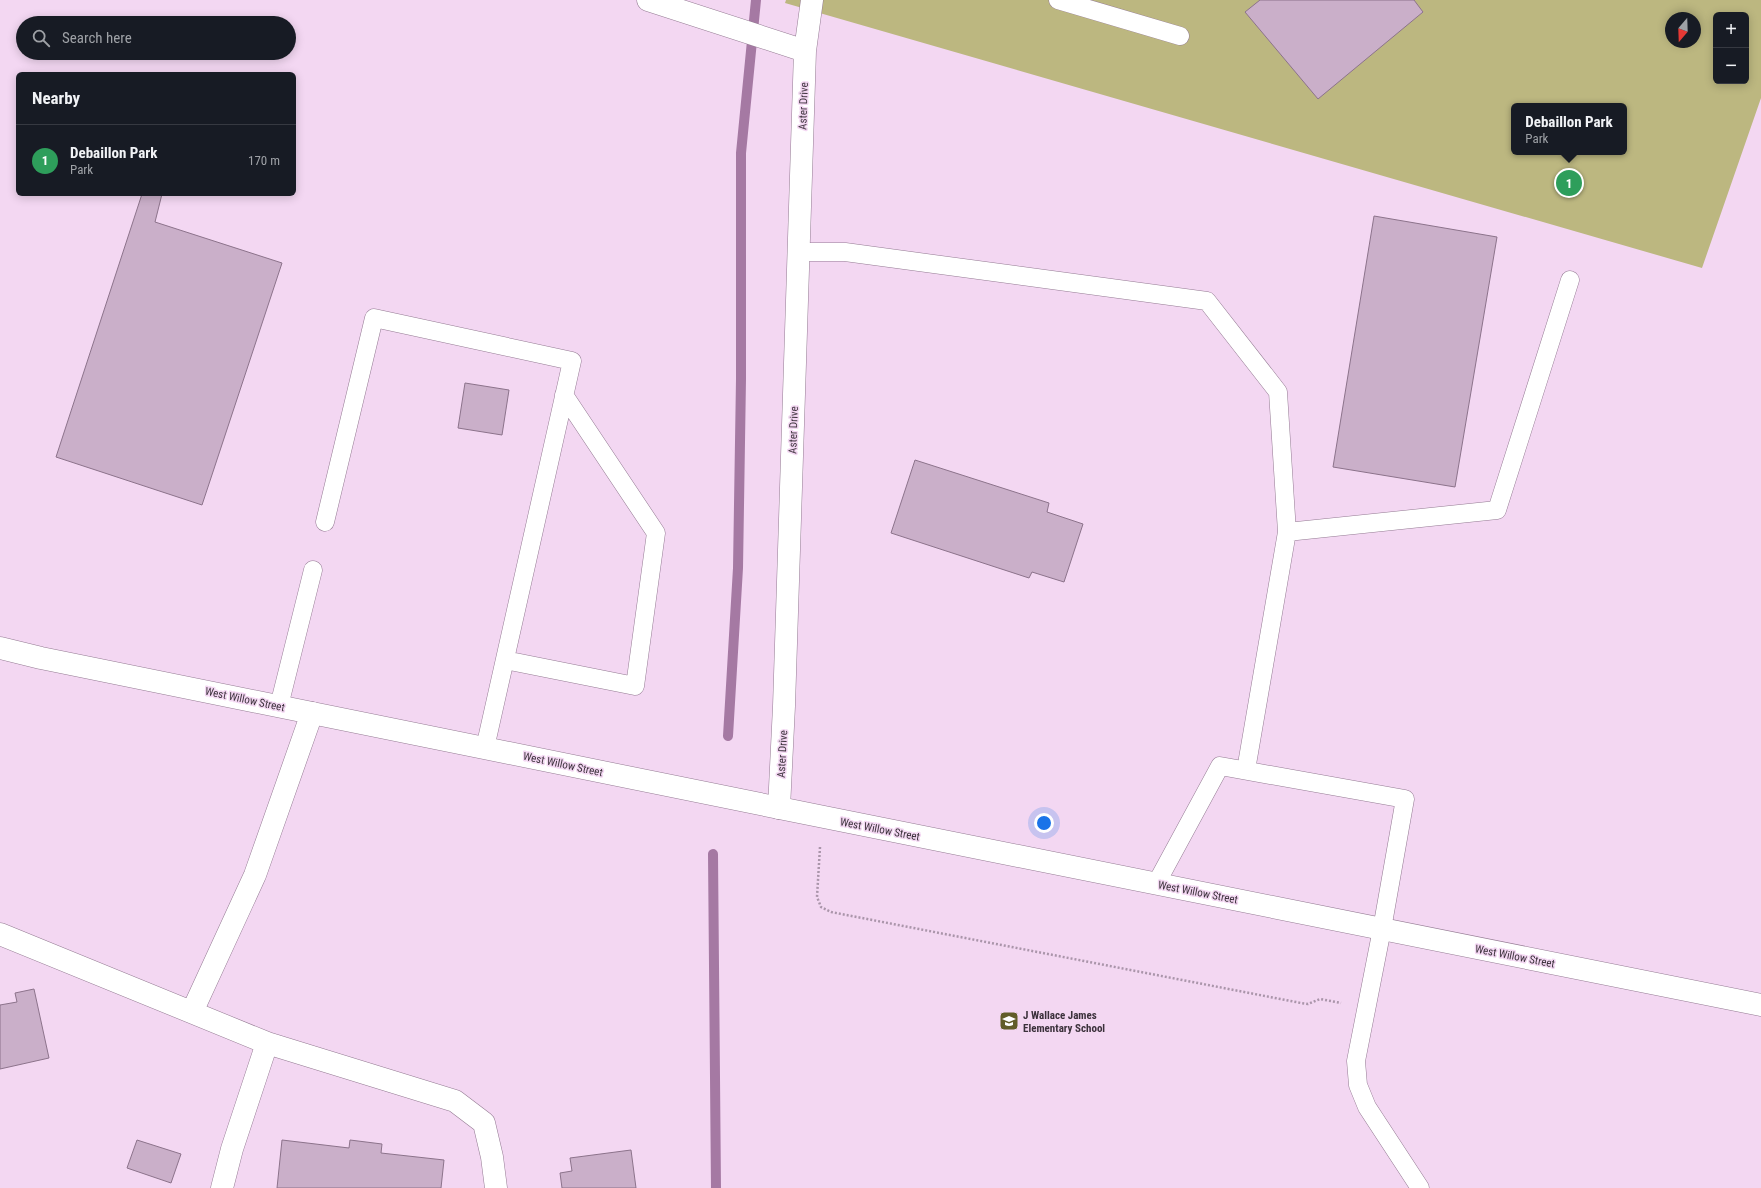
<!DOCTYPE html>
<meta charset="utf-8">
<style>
body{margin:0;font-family:"Roboto Condensed",sans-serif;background:#20242c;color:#f1f3f6}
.controls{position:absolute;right:12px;top:12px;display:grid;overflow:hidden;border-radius:6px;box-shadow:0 2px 10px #0003}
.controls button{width:36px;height:36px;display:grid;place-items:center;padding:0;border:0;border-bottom:1px solid #363941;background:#171b24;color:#f1f3f6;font:20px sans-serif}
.compass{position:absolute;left:1665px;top:12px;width:36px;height:36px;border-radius:50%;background:#171b24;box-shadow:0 2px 10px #0003;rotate:199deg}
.you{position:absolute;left:1044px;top:823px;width:14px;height:14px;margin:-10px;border:3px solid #fff;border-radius:50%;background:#1a73e8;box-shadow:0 0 0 6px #1a73e833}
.badge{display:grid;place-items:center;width:26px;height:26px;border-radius:50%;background:#b1b09a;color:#fff;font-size:13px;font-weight:700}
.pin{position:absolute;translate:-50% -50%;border:2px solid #fff;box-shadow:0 1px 4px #0006}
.popup{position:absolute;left:1511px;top:103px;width:116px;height:52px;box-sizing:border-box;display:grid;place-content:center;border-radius:6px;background:#171b24;filter:drop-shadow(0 1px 3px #0005);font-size:13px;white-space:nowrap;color:#9ea1a6}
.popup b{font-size:15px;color:#f1f3f6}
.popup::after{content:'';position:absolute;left:50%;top:100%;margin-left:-8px;border:8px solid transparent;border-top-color:#171b24}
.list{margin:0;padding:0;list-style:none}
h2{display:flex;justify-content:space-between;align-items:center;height:52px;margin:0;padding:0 16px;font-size:17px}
h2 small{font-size:13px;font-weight:400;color:#9ea1a6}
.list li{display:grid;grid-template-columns:26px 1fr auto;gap:12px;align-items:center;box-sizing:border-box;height:72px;padding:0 16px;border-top:1px solid #363941}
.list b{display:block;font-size:15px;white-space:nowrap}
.list p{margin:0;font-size:13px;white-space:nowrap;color:#9ea1a6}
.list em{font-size:13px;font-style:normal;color:#9ea1a6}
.icon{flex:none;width:22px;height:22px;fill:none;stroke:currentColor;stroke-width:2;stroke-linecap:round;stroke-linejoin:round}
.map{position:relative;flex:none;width:1761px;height:1188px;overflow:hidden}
.search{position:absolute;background:#171b24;box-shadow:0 2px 10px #0003;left:16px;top:16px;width:280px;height:44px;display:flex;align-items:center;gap:10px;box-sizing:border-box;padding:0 14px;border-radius:22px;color:#9ea1a6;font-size:15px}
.panel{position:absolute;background:#171b24;box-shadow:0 2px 10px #0003;left:16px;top:72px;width:280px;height:124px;border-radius:6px}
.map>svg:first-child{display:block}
</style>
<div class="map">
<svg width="1761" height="1188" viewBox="0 0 1761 1188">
<rect width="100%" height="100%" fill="#f3d7f2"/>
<path fill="#bcb780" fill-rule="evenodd" d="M786 0H1761V98L1702 268 785 3ZM1716 15H1746V81H1716ZM1671 18H1695V42H1671ZM1514 106H1624V152H1514Z"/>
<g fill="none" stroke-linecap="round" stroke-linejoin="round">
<path stroke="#a579a3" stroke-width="10" d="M728 736 738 568 741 379V153L756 0
M713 854 716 1188"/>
</g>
<path fill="#caafc9" stroke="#8c738b" d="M1260 0H1414L1423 12 1318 99 1245 12Z
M142 194H162L155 222 282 263 202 505 56 457Z
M1374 216 1497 237 1455 487 1333 467Z
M465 383 509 390 502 435 458 428Z
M915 460 1049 503 1047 512 1083 524 1064 582 1032 572 1029 578 891 533Z
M34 989 49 1058 0 1069V1005L17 1002 15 993Z
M137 1140 181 1154 171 1183 127 1168Z
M282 1140 349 1148 350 1140 382 1144 381 1153 444 1160 441 1188H277Z
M631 1150 636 1188H562L560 1173 572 1171 570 1158Z"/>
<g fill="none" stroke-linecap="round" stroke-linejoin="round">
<defs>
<path id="service" d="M1058 0 1180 36
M798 252H845L1207 301 1278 392 1287 532 1246 770
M325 522 374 318 572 361 485 748
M1287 532 1497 510 1570 280
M505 660 635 686 656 533 564 395
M279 706 313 570
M1156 884 1220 766 1405 799 1382 929 1356 1061 1358 1085 1367 1107 1420 1188"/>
<path id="minor" d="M648 0 805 51
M779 808 784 706 805 51 812 0
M0 934 267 1043 455 1101 484 1123 492 1157 496 1188
M192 1012 255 875 312 713
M222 1188 232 1149 267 1043"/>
<path id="secondary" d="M0 648 41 658 824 817 1761 1005"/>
</defs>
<use href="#service" stroke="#947b93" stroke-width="19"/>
<use href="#minor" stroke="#947b93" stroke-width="23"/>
<use href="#secondary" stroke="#947b93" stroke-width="23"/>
<path stroke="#aa95aa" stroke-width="2.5" stroke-dasharray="2 2" stroke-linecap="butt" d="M820 847 817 897 821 907 831 912 1301 1003 1308 1004 1320 999 1341 1003"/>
<use href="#service" stroke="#fff" stroke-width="18"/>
<use href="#minor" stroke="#fff" stroke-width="22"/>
<use href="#secondary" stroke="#fff" stroke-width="22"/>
</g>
<defs>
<symbol id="school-square" viewBox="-11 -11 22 22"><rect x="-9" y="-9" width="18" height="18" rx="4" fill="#625d29" stroke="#f3d7f2"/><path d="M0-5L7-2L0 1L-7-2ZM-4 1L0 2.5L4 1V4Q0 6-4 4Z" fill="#fff"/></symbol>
</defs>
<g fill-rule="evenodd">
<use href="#school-square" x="998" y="1010" width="22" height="22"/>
</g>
<g text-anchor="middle" stroke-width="3" stroke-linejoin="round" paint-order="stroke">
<g font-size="11" fill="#3b313b" stroke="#f3d7f2">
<text transform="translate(803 106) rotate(-88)" y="4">Aster Drive</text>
<text transform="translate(793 430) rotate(-88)" y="4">Aster Drive</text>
<text transform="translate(245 699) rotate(12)" y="4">West Willow Street</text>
<text transform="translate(782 754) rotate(-87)" y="4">Aster Drive</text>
<text transform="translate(563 764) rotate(12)" y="4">West Willow Street</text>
<text transform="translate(880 829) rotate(11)" y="4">West Willow Street</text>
<text transform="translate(1198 892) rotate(11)" y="4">West Willow Street</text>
<text transform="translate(1515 956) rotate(11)" y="4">West Willow Street</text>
</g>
<g font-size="11" font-weight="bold" fill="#3b313b" stroke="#f3d7f2" text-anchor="start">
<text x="1023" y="1019">J Wallace James<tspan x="1023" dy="13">Elementary School</tspan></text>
</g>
</g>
</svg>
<div class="controls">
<button>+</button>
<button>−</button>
</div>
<svg class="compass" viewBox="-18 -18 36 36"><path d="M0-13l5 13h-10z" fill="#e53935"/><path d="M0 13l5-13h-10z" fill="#9ea1a6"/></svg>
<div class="you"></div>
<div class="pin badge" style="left:1569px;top:183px;background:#2e9e5b">1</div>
<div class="popup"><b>Debaillon Park</b>Park</div>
<div class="search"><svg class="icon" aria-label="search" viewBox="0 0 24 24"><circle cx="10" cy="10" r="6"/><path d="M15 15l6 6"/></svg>Search here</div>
<section class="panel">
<h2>Nearby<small></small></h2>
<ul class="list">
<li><span class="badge" style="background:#2e9e5b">1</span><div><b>Debaillon Park</b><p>Park</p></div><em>170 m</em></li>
</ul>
</section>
</div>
